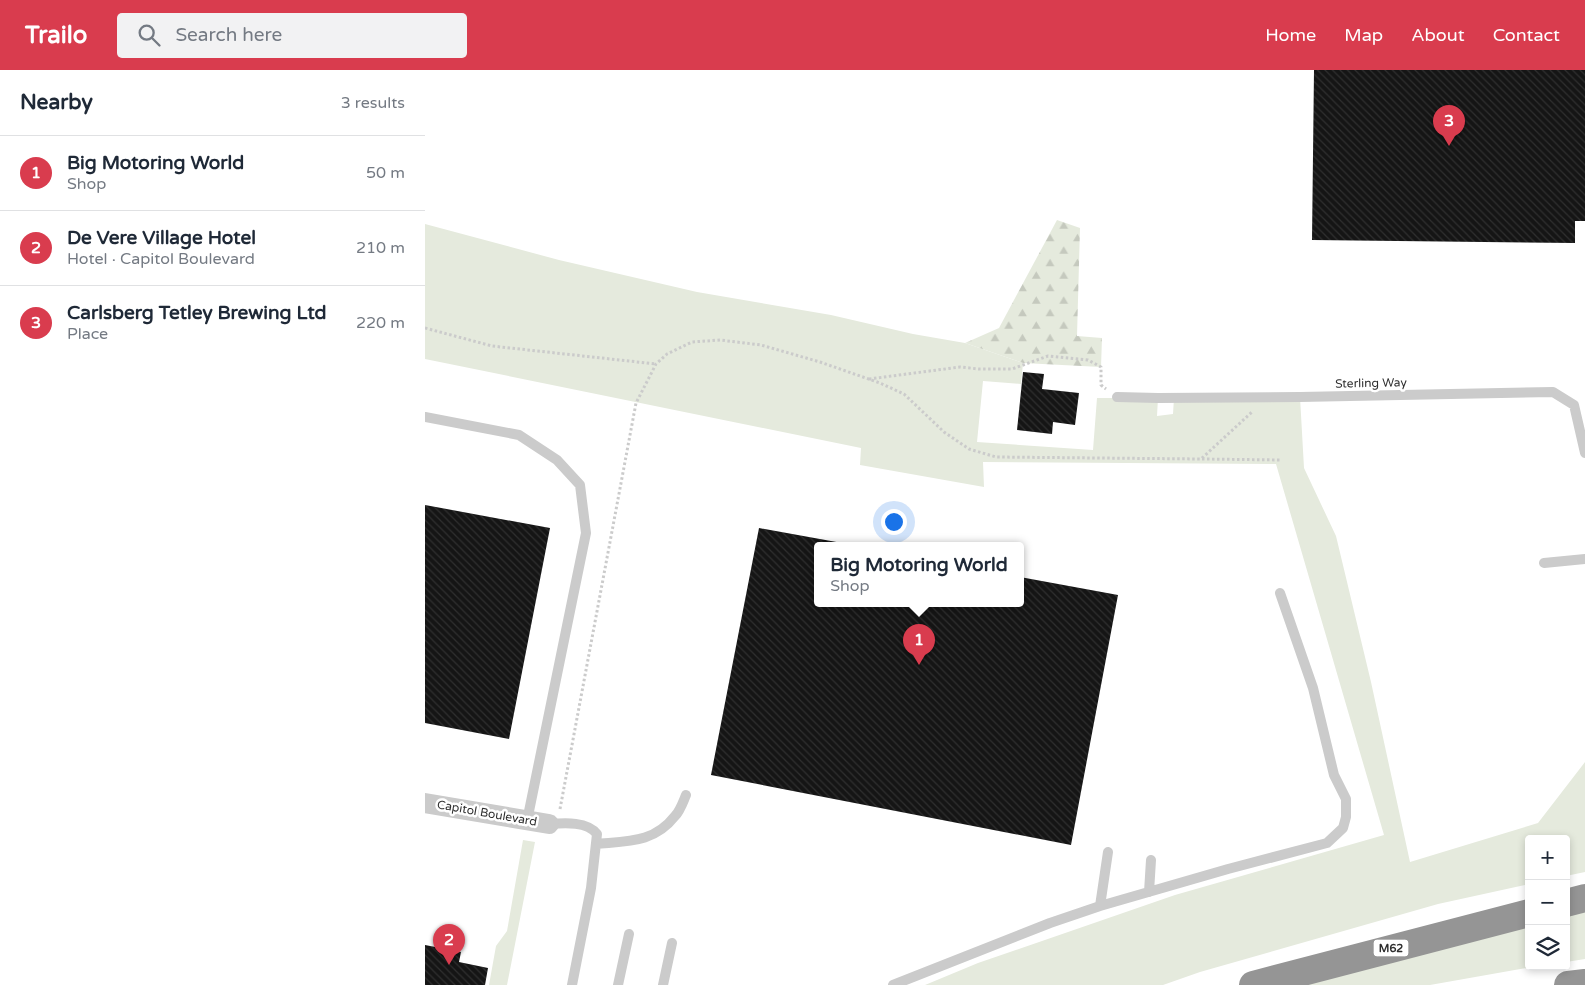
<!DOCTYPE html>
<meta charset="utf-8">
<style>
body{margin:0;font-family:"Varela Round",sans-serif;background:#f2f2f3;color:#1f2937}
.controls{position:absolute;right:15px;bottom:15px;display:grid;overflow:hidden;border-radius:5px;box-shadow:0 2px 8px #0003}
.controls button{width:45px;height:45px;display:grid;place-items:center;padding:0;border:0;border-bottom:1px solid #e0e1e3;background:#fff;color:#1f2937;font:25px sans-serif}
.you{position:absolute;left:468px;top:451px;width:18px;height:18px;margin:-12px;border:4px solid #fff;border-radius:50%;background:#1a73e8;box-shadow:0 0 0 8px #1a73e833}
.badge{display:grid;place-items:center;width:32px;height:32px;border-radius:50%;background:#d93c4e;color:#fff;font-size:16px;font-weight:700}
.pin{position:absolute;translate:-50% -41px;filter:drop-shadow(0 1px 2px #0008)}
.pin::after{content:'';position:absolute;top:26px;width:18px;height:15px;background:inherit;clip-path:polygon(0 0,100% 0,50% 100%)}
.popup{position:absolute;left:389px;top:472px;width:210px;height:65px;box-sizing:border-box;display:grid;place-content:center;border-radius:5px;background:#fff;filter:drop-shadow(0 1px 4px #0005);font-size:16px;white-space:nowrap;color:#747a83}
.popup b{font-size:19px;color:#1f2937}
.popup::after{content:'';position:absolute;left:50%;top:100%;margin-left:-10px;border:10px solid transparent;border-top-color:#fff}
.list{margin:0;padding:0;list-style:none}
h2{display:flex;justify-content:space-between;align-items:center;height:65px;margin:0;padding:0 20px;font-size:21px}
h2 small{font-size:16px;font-weight:400;color:#747a83}
.list li{display:grid;grid-template-columns:32px 1fr auto;gap:15px;align-items:center;box-sizing:border-box;height:75px;padding:0 20px;border-top:1px solid #e0e1e3}
.list b{display:block;font-size:19px;white-space:nowrap}
.list p{margin:0;font-size:16px;white-space:nowrap;color:#747a83}
.list em{font-size:16px;font-style:normal;color:#747a83}
.icon{flex:none;width:28px;height:28px;fill:none;stroke:currentColor;stroke-width:2;stroke-linecap:round;stroke-linejoin:round}
.map{position:relative;flex:none;width:1160px;height:915px;overflow:hidden}
header{display:flex;align-items:center;gap:30px;box-sizing:border-box;height:70px;padding:0 25px;background:#d93c4e;color:#fff}
header strong{font-size:24px}
nav{display:flex;gap:28px;margin-inline-start:auto;font-size:18px}
.search{width:350px;height:45px;background:#f2f2f3;display:flex;align-items:center;gap:12px;box-sizing:border-box;padding:0 18px;border-radius:5px;color:#747a83;font-size:19px}
main{display:flex}
aside{flex:1;background:#fff}
.map>svg:first-child{display:block}
</style>
<header>
<strong>Trailo</strong>
<div class="search"><svg class="icon" aria-label="search" viewBox="0 0 24 24"><circle cx="10" cy="10" r="6"/><path d="M15 15l6 6"/></svg>Search here</div>
<nav><a>Home</a><a>Map</a><a>About</a><a>Contact</a></nav>
</header>
<main>
<aside>
<h2>Nearby<small>3 results</small></h2>
<ul class="list">
<li><span class="badge">1</span><div><b>Big Motoring World</b><p>Shop</p></div><em>50 m</em></li>
<li><span class="badge">2</span><div><b>De Vere Village Hotel</b><p>Hotel · Capitol Boulevard</p></div><em>210 m</em></li>
<li><span class="badge">3</span><div><b>Carlsberg Tetley Brewing Ltd</b><p>Place</p></div><em>220 m</em></li>
</ul>
</aside>
<div class="map">
<svg width="1160" height="915" viewBox="0 0 1160 915">
<defs>
<pattern id="forest-firs" width="22" height="20" patternUnits="userSpaceOnUse" patternTransform="scale(1.25)"><rect width="22" height="20" fill="#e5eadd"/><path d="M5 1l3.5 6h-7zM16 11l3.5 6h-7z" fill="#c5c9be"/></pattern>
<pattern id="building-back-hatch" width="6" height="6" patternUnits="userSpaceOnUse" patternTransform="scale(1.25)"><rect width="6" height="6" fill="#151515"/><path d="M-1 5l2 2M0 0l6 6M5-1l2 2" fill="none" stroke="#2f2f2f"/></pattern>
</defs>
<rect width="100%" height="100%" fill="#fff"/>
<path fill="#e5eadd" d="M0 154 134 190 272 222 406 245 488 264 540 273 598 293 596 314 558 311 552 372 668 380 672 328H733L732 346 748 344 749 328 875 327 879 398 911 466 946 612 985 792 1113 753 1160 692V802L1141 806V769H1104V814L1013 834 775 902 738 915H500L553 893 750 825 959 765 851 394 558 392 559 417 435 395 436 378 0 289Z
M98 770 110 772 82 915H64L71 876 82 861Z
M1160 839V889L1141 892V844Z
M1104 852V896H1113L1005 915H869Z"/>
<path fill="url(#forest-firs)" d="M632 150 655 158 652 266 677 268 676 297 598 293 540 273 574 258Z"/>
<path fill="url(#building-back-hatch)" d="M889 0H1160V151H1150V173L887 170Z
M598 302 619 304 617 319 654 323 650 355 628 352 627 364 592 360Z
M0 435 125 458 84 669 0 653Z
M334 458 428 475 393 476V534H595V507L693 525 646 775 286 705Z
M0 875 36 882 34 892 63 898 60 915H0Z"/>
<g fill="none" stroke-linecap="round" stroke-linejoin="round">
<path stroke="#cbcbcb" stroke-width="3" stroke-dasharray="2.5 2.5" stroke-linecap="butt" d="M0 258 67 276 231 294
M444 309 535 297 554 299H587L623 286 663 290 676 297V315L681 319
M777 389 857 390
M135 739 211 333 231 294 242 284 267 272 295 270 336 275 395 292 455 313 479 324 519 362 544 379 571 387 776 389 827 342"/>
<path stroke="#cbcbcb" stroke-width="10" d="M692 327 733 328 875 327 1128 322 1149 335 1160 383
M0 347 94 365 132 390 155 415 161 463 102 751
M1119 493 1160 489
M124 754C139 753 162 751 172 764L166 818 147 915
M171 774C203 771 229 773 250 746 255 741 258 732 261 725
M724 822 726 790
M675 836 683 782
M193 915 204 864
M238 915 247 873
M468 915 625 853 675 836 803 799 902 773 918 758 921 747V729L909 705 888 618 855 523"/>
<path stroke="#cbcbcb" stroke-width="20" d="M0 733 124 754"/>
<path stroke="#959595" stroke-width="28" d="M1141 833 1160 828
M828 915 1104 843
M1143 915 1160 913"/>
</g>
<g text-anchor="middle" stroke-width="5" stroke-linejoin="round" paint-order="stroke">
<rect fill="#fff" stroke="#6d6d6d" stroke-width="1" x="948.5" y="869.5" width="35" height="17" rx="4"/>
<g font-size="11" font-weight="bold" fill="#2e2e2e">
<text x="966" y="882">M62</text>
</g>
<g font-size="12" fill="#2e2e2e" stroke="#fff">
<text transform="translate(946 313) rotate(-1)" y="4">Sterling Way</text>
<text transform="translate(62 743) rotate(10)" y="4">Capitol Boulevard</text>
</g>
</g>
</svg>
<div class="controls">
<button>+</button>
<button>−</button>
<button><svg class="icon" aria-label="layers" viewBox="0 0 24 24"><path d="M12 4l9 5-9 5-9-5zM3 14l9 5 9-5"/></svg></button>
</div>
<div class="you"></div>
<div class="pin badge" style="left:494px;top:595px">1</div>
<div class="popup"><b>Big Motoring World</b>Shop</div>
<div class="pin badge" style="left:24px;top:895px">2</div>
<div class="pin badge" style="left:1024px;top:76px">3</div>
</div>
</main>
